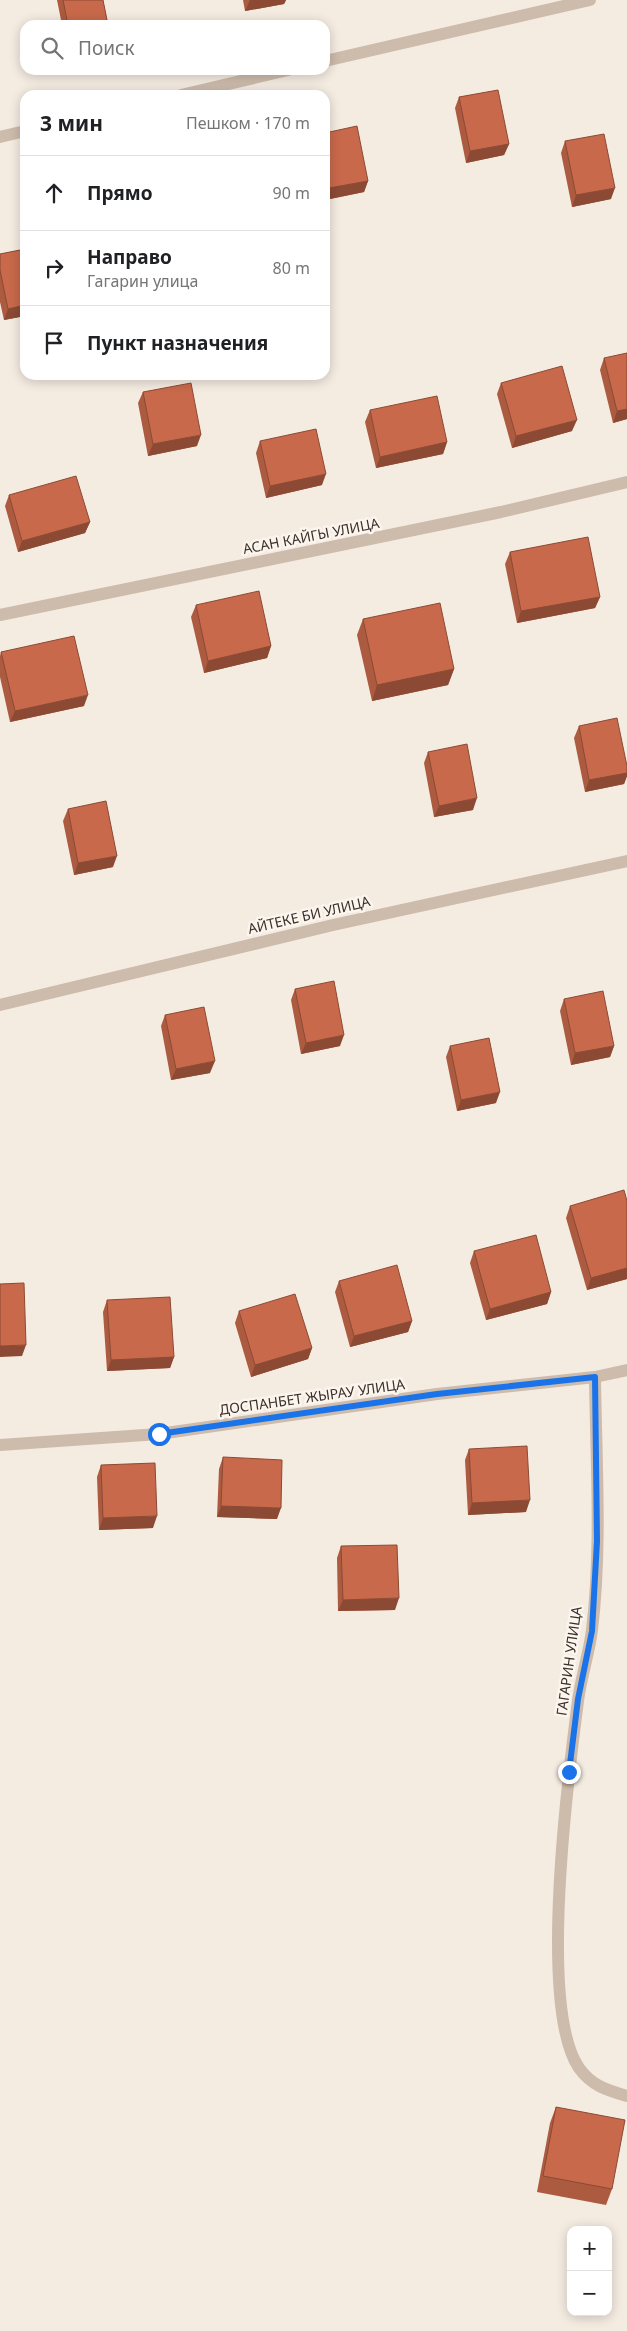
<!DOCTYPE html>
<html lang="ru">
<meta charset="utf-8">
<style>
body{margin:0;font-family:"Noto Sans",sans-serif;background:#f6f6f6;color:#202124}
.controls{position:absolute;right:15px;bottom:15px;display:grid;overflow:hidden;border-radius:10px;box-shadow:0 2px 12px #0003}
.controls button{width:45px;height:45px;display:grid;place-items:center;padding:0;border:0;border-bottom:1px solid #e0e0e0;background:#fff;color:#202124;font:25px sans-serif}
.stop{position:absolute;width:15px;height:15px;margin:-11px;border:4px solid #1a73e8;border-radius:50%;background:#fff}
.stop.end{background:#1a73e8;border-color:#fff;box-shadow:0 1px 5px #0008}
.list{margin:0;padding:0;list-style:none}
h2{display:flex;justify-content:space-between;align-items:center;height:65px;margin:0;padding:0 20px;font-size:21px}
h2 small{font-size:16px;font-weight:400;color:#757577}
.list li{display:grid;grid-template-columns:32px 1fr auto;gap:15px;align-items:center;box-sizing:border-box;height:75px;padding:0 20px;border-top:1px solid #e0e0e0}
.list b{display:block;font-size:19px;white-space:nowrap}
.list p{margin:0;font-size:16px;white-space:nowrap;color:#757577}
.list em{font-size:16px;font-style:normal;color:#757577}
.icon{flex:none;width:28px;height:28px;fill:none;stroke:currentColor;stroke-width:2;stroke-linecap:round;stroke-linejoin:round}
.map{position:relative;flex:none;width:627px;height:2331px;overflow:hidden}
.search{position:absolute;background:#fff;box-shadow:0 2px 12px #0003;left:20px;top:20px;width:310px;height:55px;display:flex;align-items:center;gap:12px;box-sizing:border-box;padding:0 18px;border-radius:15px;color:#757577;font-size:19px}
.panel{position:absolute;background:#fff;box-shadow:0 2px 12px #0003;left:20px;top:90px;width:310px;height:290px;border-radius:15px}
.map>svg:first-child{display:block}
</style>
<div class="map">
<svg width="627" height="2331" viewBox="0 0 627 2331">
<rect width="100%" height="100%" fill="#f4ebe1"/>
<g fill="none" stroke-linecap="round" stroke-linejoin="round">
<path stroke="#cdbbac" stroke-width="12" d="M325 61 590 0
M181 95 288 70
M0 137 25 131
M0 615 501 512 627 482
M0 1005 333 925 627 861
M595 1377C596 1461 602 1547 592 1630 589 1654 581 1677 578 1701 568 1777 538 2008 579 2068 592 2086 607 2090 627 2096
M0 1445 159 1434 437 1394 595 1377 627 1370"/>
</g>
<path fill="#ac5a40" d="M57 0H103L108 25H62Z
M243 0H286L284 4 245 11Z
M459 97 509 144 504 155 466 163 455 108Z
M325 133 368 181 364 192 325 200Z
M565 141 611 199 572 207 561 153Z
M25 249V316L4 320 0 302V254Z
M604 358 627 419 613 423 600 370Z
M501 383 572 431 512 448 497 394Z
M143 392 197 446 148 456 138 403Z
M370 410 447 442 443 454 376 468 365 422Z
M260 441 322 485 266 498 256 453Z
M9 495 90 522 85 533 18 552 5 506Z
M510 552 600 597 595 608 517 623 505 564Z
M196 605 271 646 267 658 204 673 191 617Z
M363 619 454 669 448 685 372 701 357 635Z
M1 652 84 706 10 722 0 677V656Z
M579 726 627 766V776L624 784 585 792 574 738Z
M428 752 473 810 434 817 424 763Z
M68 809 113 867 74 875 63 821Z
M295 989 340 1046 301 1054 291 1000Z
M564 999 614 1046 610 1057 571 1065 560 1011Z
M165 1015 210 1073 171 1080 161 1026Z
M450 1046 496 1103 457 1111 446 1057Z
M627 1201V1279L587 1290 566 1218 570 1206Z
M474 1251 551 1292 547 1304 486 1320 470 1263Z
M339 1281 412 1321 408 1332 350 1347 335 1292Z
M107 1300 174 1357 170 1368 107 1371 103 1312Z
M239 1311 312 1348 308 1359 251 1377 235 1323Z
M469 1449 526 1512 468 1515 465 1460Z
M223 1457 277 1519 217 1517 219 1469Z
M101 1465 153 1528 99 1530 97 1477Z
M341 1546 395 1610 338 1611 337 1558Z
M556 2107 612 2189 606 2205 537 2192 550 2123Z"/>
<path fill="#8c4a34" d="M250 0H286L284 4 245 11Z
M509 144 504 155 466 163 470 151Z
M368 181 364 192 325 200 329 188Z
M615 188 611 199 572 207 576 195Z
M25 305V316L4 320 8 309Z
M627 409V419L613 423 617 411Z
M577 420 572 431 512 448 516 436Z
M201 435 197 446 148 456 153 444Z
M447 442 443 454 376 468 380 457Z
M326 474 322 485 266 498 270 486Z
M90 522 85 533 18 552 22 541Z
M600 597 595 608 517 623 521 611Z
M271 646 267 658 204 673 208 661Z
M454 669 448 685 372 701 377 685Z
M88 695 84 706 10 722 15 711Z
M627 773V776L624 784 585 792 589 780Z
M477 798 473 810 434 817 439 806Z
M117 856 113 867 74 875 78 863Z
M344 1035 340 1046 301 1054 306 1043Z
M614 1046 610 1057 571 1065 575 1053Z
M215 1061 210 1073 171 1080 176 1069Z
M500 1092 496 1103 457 1111 461 1100Z
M627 1268V1279L587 1290 591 1278Z
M551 1292 547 1304 486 1320 490 1309Z
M412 1321 408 1332 350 1347 354 1336Z
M26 1345 22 1356 0 1357V1346Z
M312 1348 308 1359 251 1377 255 1365Z
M174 1357 170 1368 107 1371 111 1360Z
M530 1500 526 1512 468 1515 472 1503Z
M221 1506 281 1508 277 1519 217 1517Z
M157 1516 153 1528 99 1530 103 1518Z
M399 1598 395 1610 338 1611 343 1600Z"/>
<path fill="#c8694b" stroke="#8c4a34" d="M63 0H103L108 25H68Z
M498 90 509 144 470 151 459 97Z
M357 126 368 181 329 188 325 166V133Z
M604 134 615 188 576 195 565 141Z
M25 249V305L8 309 0 270V254Z
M627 353V409L617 411 604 358Z
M562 366 577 420 516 436 501 383Z
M191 383 201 435 153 444 143 392Z
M437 396 447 442 380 457 370 410Z
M316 429 326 474 270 486 260 441Z
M76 476 90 522 22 541 9 495Z
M588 537 600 597 521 611 510 552Z
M259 591 271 646 208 661 196 605Z
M440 603 454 669 377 685 363 619Z
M74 636 88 695 15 711 1 652Z
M617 718 627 766V773L589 780 579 726Z
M467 744 477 798 439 806 428 752Z
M106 801 117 856 78 863 68 809Z
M334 981 344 1035 306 1043 295 989Z
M603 991 614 1046 575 1053 564 999Z
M204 1007 215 1061 176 1069 165 1015Z
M489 1038 500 1092 461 1100 450 1046Z
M624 1190 627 1201V1268L591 1278 570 1206Z
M536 1235 551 1292 490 1309 474 1251Z
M397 1265 412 1321 354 1336 339 1281Z
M24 1283 26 1345 0 1346V1284Z
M295 1294 312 1348 255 1365 239 1311Z
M170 1297 174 1357 111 1360 107 1300Z
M527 1446 530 1500 472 1503 469 1449Z
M223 1457 282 1460 281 1508 221 1506Z
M155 1463 157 1516 103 1518 101 1465Z
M397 1545 399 1598 343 1600 341 1546Z
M556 2107 625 2120 612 2189 543 2176Z"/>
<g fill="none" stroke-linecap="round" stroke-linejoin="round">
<path stroke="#1a73e8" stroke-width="6" d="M159 1434 437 1394 595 1377 597 1541 592 1631 578 1699 569 1772"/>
</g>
<g text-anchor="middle" stroke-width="5" stroke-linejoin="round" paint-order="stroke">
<g font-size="14" fill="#3b302b" stroke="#fbf5ee">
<text transform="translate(311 536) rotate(-11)" y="5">АСАН КАЙГЫ УЛИЦА</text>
<text transform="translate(309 915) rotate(-13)" y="5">АЙТЕКЕ БИ УЛИЦА</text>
<text transform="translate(312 1397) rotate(-8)" y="5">ДОСПАНБЕТ ЖЫРАУ УЛИЦА</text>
<text transform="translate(569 1661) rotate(-82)" y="5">ГАГАРИН УЛИЦА</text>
</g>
</g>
</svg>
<div class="controls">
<button>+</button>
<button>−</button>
</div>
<div class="stop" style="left:159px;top:1434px"></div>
<div class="stop end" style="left:569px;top:1772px"></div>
<div class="search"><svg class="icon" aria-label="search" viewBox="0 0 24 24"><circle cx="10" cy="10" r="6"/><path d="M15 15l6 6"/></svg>Поиск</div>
<section class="panel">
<h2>3 мин<small>Пешком · 170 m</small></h2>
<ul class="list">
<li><svg class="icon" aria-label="ahead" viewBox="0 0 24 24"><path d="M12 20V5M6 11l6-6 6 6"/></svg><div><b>Прямо</b></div><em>90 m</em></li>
<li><svg class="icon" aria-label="right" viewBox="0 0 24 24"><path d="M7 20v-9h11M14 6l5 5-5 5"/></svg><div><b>Направо</b><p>Гагарин улица</p></div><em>80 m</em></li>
<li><svg class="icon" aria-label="arrive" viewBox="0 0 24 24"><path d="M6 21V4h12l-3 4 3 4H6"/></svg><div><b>Пункт назначения</b></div></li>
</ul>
</section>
</div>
